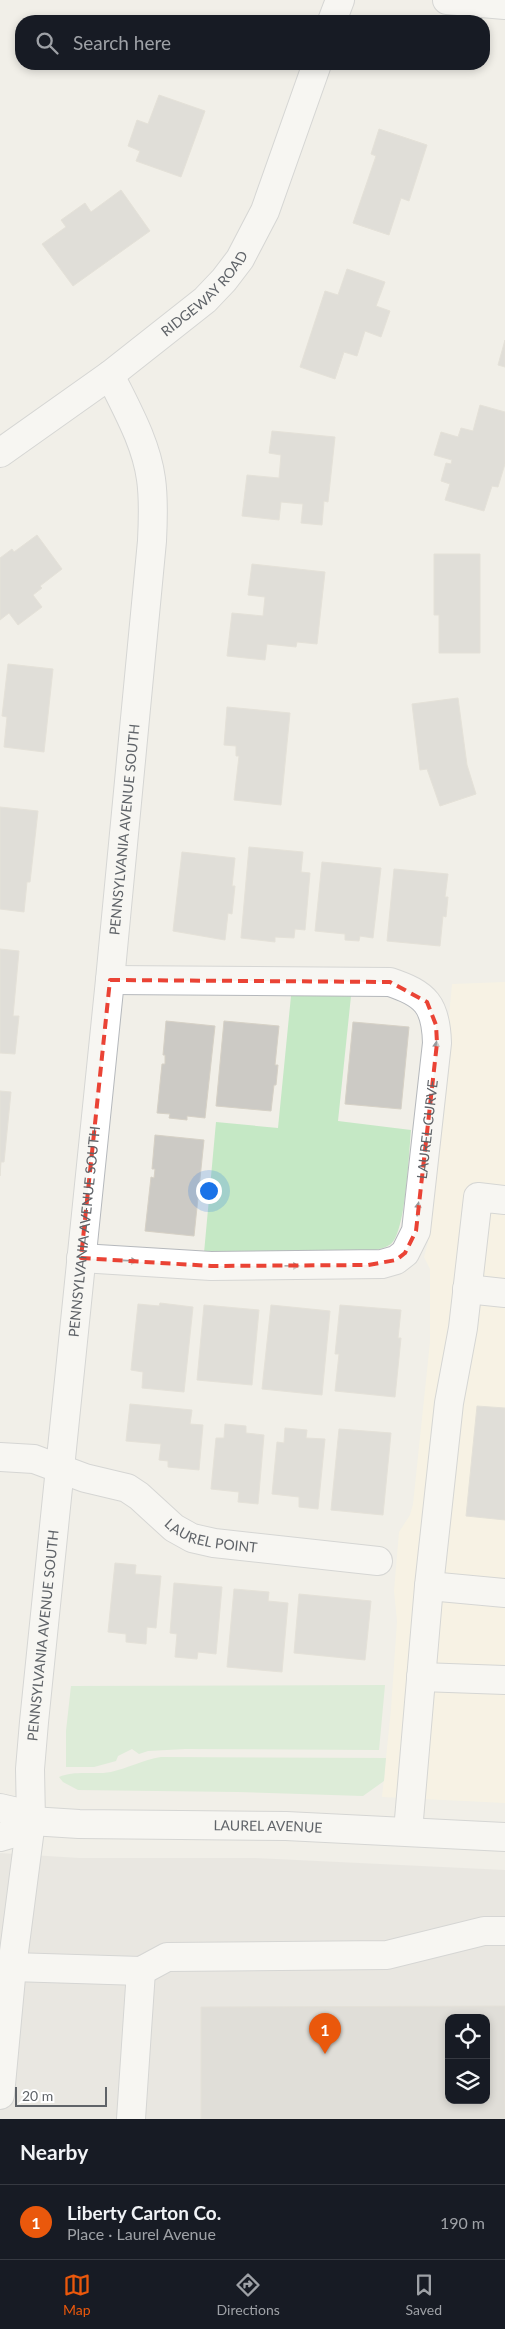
<!DOCTYPE html>
<meta charset="utf-8">
<style>
body{margin:0;font-family:Lato,sans-serif;background:#20242c;color:#f1f3f6}
.controls{position:absolute;right:15px;bottom:15px;display:grid;overflow:hidden;border-radius:10px;box-shadow:0 2px 8px #0003}
.controls button{width:45px;height:45px;display:grid;place-items:center;padding:0;border:0;border-bottom:1px solid #363941;background:#171b24;color:#f1f3f6;font:25px sans-serif}
.scale{position:absolute;left:15px;bottom:12px;width:92px;box-sizing:border-box;padding-left:5px;border:2px solid #5f6368;border-top:0;font-size:14px;line-height:18px;white-space:nowrap;color:#5f6368;-webkit-text-stroke:4px #fff;paint-order:stroke}
.you{position:absolute;left:208px;top:1190px;width:18px;height:18px;margin:-12px;border:4px solid #fff;border-radius:50%;background:#1a73e8;box-shadow:0 0 0 8px #1a73e833}
.badge{display:grid;place-items:center;width:32px;height:32px;border-radius:50%;background:#ea580c;color:#fff;font-size:16px;font-weight:700}
.pin{position:absolute;translate:-50% -41px;filter:drop-shadow(0 1px 2px #0008)}
.pin::after{content:'';position:absolute;top:26px;width:18px;height:15px;background:inherit;clip-path:polygon(0 0,100% 0,50% 100%)}
.list{margin:0;padding:0;list-style:none}
h2{display:flex;justify-content:space-between;align-items:center;height:65px;margin:0;padding:0 20px;font-size:21px}
h2 small{font-size:16px;font-weight:400;color:#9ea1a6}
.list li{display:grid;grid-template-columns:32px 1fr auto;gap:15px;align-items:center;box-sizing:border-box;height:75px;padding:0 20px;border-top:1px solid #363941}
.list b{display:block;font-size:19px;white-space:nowrap}
.list p{margin:0;font-size:16px;white-space:nowrap;color:#9ea1a6}
.list em{font-size:16px;font-style:normal;color:#9ea1a6}
.icon{flex:none;width:28px;height:28px;fill:none;stroke:currentColor;stroke-width:2;stroke-linecap:round;stroke-linejoin:round}
.map{position:relative;flex:none;width:505px;height:2119px;overflow:hidden}
.search{position:absolute;background:#171b24;box-shadow:0 2px 8px #0003;left:15px;right:15px;top:15px;height:55px;display:flex;align-items:center;gap:12px;box-sizing:border-box;padding:0 18px;border-radius:20px;color:#9ea1a6;font-size:19px}
.sheet{height:140px;background:#171b24}
nav{display:flex;justify-content:space-around;align-items:center;box-sizing:border-box;height:70px;border-top:1px solid #363941;background:#171b24;font-size:14px;color:#9ea1a6}
nav a{display:grid;justify-items:center;gap:2px}
nav .on{color:#ea580c}
.map>svg:first-child{display:block}
</style>
<div class="map">
<svg width="505" height="2119" viewBox="0 0 505 2119">
<rect width="100%" height="100%" fill="#f1efe8"/>
<path fill="#fef7e0" d="M505 982V1803L382 1797 391 1709 397 1621 394 1591 399 1532 410 1515 413 1504 430 1342V1269L424 1257 428 1242 452 984Z"/>
<path fill="#e0deda" fill-rule="evenodd" d="M0 1853 79 1858H255L505 1870V2119H0ZM449 2018H486V2100H449Z"/>
<path fill="#c5e8c5" d="M291 996H351L338 1121 411 1130C409 1151 406 1232 391 1244 386 1248 378 1249 372 1251L204 1253 216 1122 278 1128Z
M385 1685 379 1750 185 1749 148 1751 139 1754 132 1749 118 1756 116 1761 94 1767H66V1731L71 1686Z
M161 1757 386 1758 384 1781 363 1796 238 1792 78 1790 63 1782 59 1777C75 1770 94 1775 111 1772 128 1768 143 1760 161 1757Z"/>
<path fill="#cccac5" stroke="#d6d1c6" fill-rule="evenodd" d="M159 95 205 111 181 177 136 161 140 151 128 146 137 120 148 124Z
M379 129 427 145 409 201 401 198 389 235 353 223 376 156 371 154Z
M121 190 150 231 73 286 42 244 66 227 61 220 85 203 91 212Z
M347 269 385 282 376 306 390 311 381 337 365 331 357 356 344 352 335 379 300 367 325 291 338 295Z
M505 340V367L498 365Z
M480 405 505 412V464L498 487 492 486 484 511 445 500 450 484 441 481 446 463 451 464 452 460 434 455 441 432 458 437 461 428 473 431Z
M272 431 335 437 328 502 324 501 322 525 301 523 303 504 281 502 279 520 242 516 247 475 279 478 281 455 269 453Z
M37 535 62 569 40 586 42 588 33 595 42 607 18 625 9 613 0 620V558L12 549 14 552Z
M434 554H480V653H439V615H434Z
M252 564 325 572 317 644 297 642 296 647 267 644 265 660 227 656 232 613 263 616 265 597 248 595Z
M8 664 53 669 44 752 4 747 7 717 2 716Z
M458 698 467 765 476 794 440 806 427 769 420 770 412 704Z
M227 707 290 713 281 805 234 800 239 756H236V746L224 745Z
M0 807 38 811 30 882H27L24 912 0 909Z
M249 847 303 852 301 872 310 873 305 930 295 929 294 938 275 937V942L241 938Z
M182 852 235 858 232 886H235L232 914 228 913 225 940 173 931Z
M322 862 381 868 373 938 360 936 359 941 345 940V934L315 931Z
M394 869 448 874 445 897H448L446 917 443 916 440 946 387 941Z
M0 949 19 951 13 1016H19L15 1054 0 1053Z
M166 1021 215 1026 205 1118 187 1116V1120L169 1118 170 1114 157 1113 162 1064H165V1055H163Z
M224 1021 279 1026 275 1065H278L276 1085H274L271 1111 216 1106Z
M353 1022 409 1027 401 1109 345 1104Z
M0 1091 11 1092 4 1162H1L0 1176Z
M155 1135 204 1140 194 1236 145 1231 151 1177 154 1178 155 1169H152Z
M160 1303 193 1307 184 1392 142 1388 143 1372 131 1370 138 1304 159 1306Z
M204 1305 259 1310 252 1385 197 1380Z
M271 1305 330 1311 322 1395 262 1389Z
M340 1305 401 1310 398 1338H401L395 1397 335 1391 339 1354H335Z
M130 1404 192 1410 190 1424 203 1425 199 1470 168 1467V1461L159 1460 161 1444 126 1441Z
M477 1406 505 1408V1520L466 1516Z
M225 1424 246 1426V1433L264 1435 258 1504 238 1502 239 1492 211 1489 216 1438H224Z
M285 1428 307 1430 306 1438 325 1439 318 1509 299 1507V1497L272 1494 277 1442 284 1443Z
M339 1429 391 1433 383 1515 331 1510Z
M115 1563 136 1565 135 1574 161 1576 156 1628 147 1627 146 1644 126 1642V1634L108 1632Z
M174 1583 222 1587 216 1654 198 1652 197 1659 175 1657 177 1634 170 1633Z
M234 1589 269 1592 268 1601 288 1603 282 1672 227 1667Z
M299 1594 371 1601 365 1660 294 1653Z
M505 2006V2119H201V2007ZM449 2018H486V2100H449Z"/>
<g fill="none" stroke-linecap="round" stroke-linejoin="round">
<defs>
<g id="minor">
<path d="M447 0 505 5"/>
<path d="M332 21 340 0"/>
<path id="s1" d="M0 453 110 375 205 300 224 280 240 259 265 211 317 64"/>
<path id="s2" d="M81 1258 211 1266 382 1264 396 1260 405 1253 416 1231 437 1043C436 1005 426 994 390 982L110 980"/>
<path d="M467 1289 505 1293"/>
<path id="s3" d="M0 1457 34 1459 85 1478 127 1488 139 1496 174 1528 192 1538 214 1543 378 1561"/>
<path d="M429 1586 505 1593"/>
<path d="M421 1677 505 1680"/>
<path id="s4" d="M0 1808 13 1811 31 1821 79 1824 286 1826 505 1837"/>
<path d="M408 1831 429 1586 449 1403 463 1328 478 1197 505 1200"/>
<path d="M0 1837 14 1833 31 1821"/>
<path d="M12 1967 141 1971 167 1957 387 1955 484 1931H505"/>
<path id="s5" d="M0 2095 12 1967 31 1821 30 1769 34 1722 110 980 152 541C153 521 154 500 151 479 146 442 126 408 110 375"/>
<path d="M131 2119 141 1971"/>
</g>
</defs>
<use href="#minor" stroke="#b5b8bc" stroke-width="30"/>
<use href="#minor" stroke="#fff" stroke-width="28"/>
</g>
<defs><path id="oneway-solid" d="M-6-.8H1V-3.2L6.5 0L1 3.2V.8H-6Z" transform="scale(1.25)"/></defs>
<g fill="#979a9d">
<use href="#oneway-solid" transform="translate(436 1048) rotate(-85)"/>
<use href="#oneway-solid" transform="translate(418 1209) rotate(-84)"/>
<use href="#oneway-solid" transform="translate(130 1261) rotate(4)"/>
<use href="#oneway-solid" transform="translate(292 1266)"/>
</g>
<path d="M0 0H505V2119H0ZM110 980 390 982 427 1002 436 1025 437 1043 416 1231 405 1253 396 1260 368 1265 211 1266 81 1258Z" fill="#f1efe8" fill-opacity=".55" fill-rule="evenodd"/>
<path fill="none" stroke="#ea4335" stroke-width="4" stroke-dasharray="10 6" stroke-linejoin="round" d="M110 980 390 982 427 1002 436 1025 437 1043 416 1231 405 1253 396 1260 368 1265 211 1266 81 1258Z"/>
<g text-anchor="middle" stroke-width="4.5" stroke-linejoin="round" paint-order="stroke">
<g font-size="14" fill="#5f6368" stroke="#fff">
<text dy="5" stroke="none"><textPath href="#s1" startOffset="260">RIDGEWAY ROAD</textPath></text>
<text dy="5" stroke="none"><textPath href="#s5" startOffset="1272">PENNSYLVANIA AVENUE SOUTH</textPath></text>
<text dy="5" stroke="none"><textPath href="#s2" startOffset="454">LAUREL CURVE</textPath></text>
<text dy="5" stroke="none"><textPath href="#s5" startOffset="868">PENNSYLVANIA AVENUE SOUTH</textPath></text>
<text dy="5" stroke="none"><textPath href="#s3" startOffset="232">LAUREL POINT</textPath></text>
<text dy="5" stroke="none"><textPath href="#s5" startOffset="462">PENNSYLVANIA AVENUE SOUTH</textPath></text>
<text dy="5" stroke="none"><textPath href="#s4" startOffset="271">LAUREL AVENUE</textPath></text>
</g>
</g>
</svg>
<div class="controls">
<button><svg class="icon" aria-label="locate" viewBox="0 0 24 24"><circle cx="12" cy="12" r="6"/><path d="M12 2v4M12 18v4M2 12h4M18 12h4"/></svg></button>
<button><svg class="icon" aria-label="layers" viewBox="0 0 24 24"><path d="M12 4l9 5-9 5-9-5zM3 14l9 5 9-5"/></svg></button>
</div>
<div class="scale">20 m</div>
<div class="you"></div>
<div class="pin badge" style="left:325px;top:2054px">1</div>
<div class="search"><svg class="icon" aria-label="search" viewBox="0 0 24 24"><circle cx="10" cy="10" r="6"/><path d="M15 15l6 6"/></svg>Search here</div>
</div>
<section class="sheet">
<h2>Nearby<small></small></h2>
<ul class="list">
<li><span class="badge">1</span><div><b>Liberty Carton Co.</b><p>Place · Laurel Avenue</p></div><em>190 m</em></li>
</ul>
</section>
<nav>
<a class="on"><svg class="icon" aria-label="map" viewBox="0 0 24 24"><path d="M3 6l6-2 6 2 6-2v14l-6 2-6-2-6 2zM9 4v14M15 6v14"/></svg>Map</a>
<a><svg class="icon" aria-label="directions" viewBox="0 0 24 24"><path d="M12 3l9 9-9 9-9-9zM9 14v-3h6M13 9l2 2-2 2"/></svg>Directions</a>
<a><svg class="icon" aria-label="saved" viewBox="0 0 24 24"><path d="M7 4h10v16l-5-4-5 4z"/></svg>Saved</a>
</nav>
